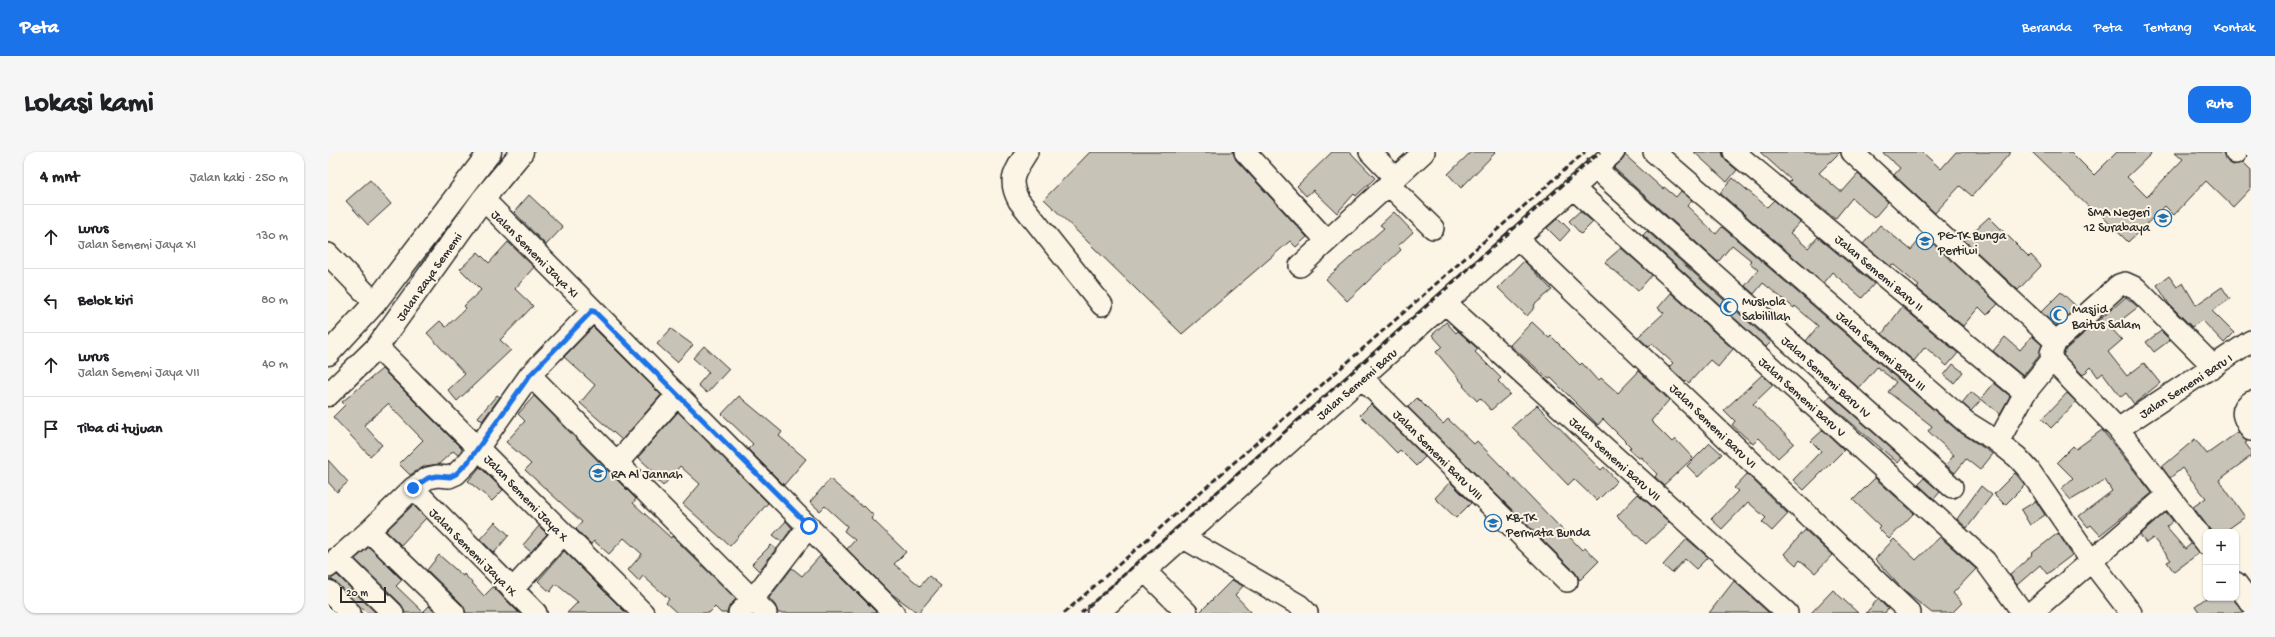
<!DOCTYPE html>
<html lang="id">
<meta charset="utf-8">
<style>
body{margin:0;font-family:"Gochi Hand",sans-serif;background:#f6f6f6;color:#202124}
.controls{position:absolute;right:12px;bottom:12px;display:grid;overflow:hidden;border-radius:8px;box-shadow:0 1px 3px #0004}
.controls button{width:36px;height:36px;display:grid;place-items:center;padding:0;border:0;border-bottom:1px solid #e0e0e0;background:#fff;color:#202124;font:20px sans-serif}
.scale{position:absolute;left:12px;bottom:10px;width:46px;box-sizing:border-box;padding-left:4px;border:2px solid #2b2b2b;border-top:0;font-size:11px;line-height:14px;white-space:nowrap;color:#2b2b2b;-webkit-text-stroke:3px #fcf5e5;paint-order:stroke}
.stop{position:absolute;width:12px;height:12px;margin:-9px;border:3px solid #1a73e8;border-radius:50%;background:#fff}
.stop.end{background:#1a73e8;border-color:#fff;box-shadow:0 1px 4px #0008}
.list{margin:0;padding:0;list-style:none}
h2{display:flex;justify-content:space-between;align-items:center;height:52px;margin:0;padding:0 16px;font-size:17px}
h2 small{font-size:13px;font-weight:400;color:#757577}
.list li{display:grid;grid-template-columns:26px 1fr auto;gap:12px;align-items:center;box-sizing:border-box;height:64px;padding:0 16px;border-top:1px solid #e0e0e0}
.list b{display:block;font-size:15px;white-space:nowrap}
.list p{margin:0;font-size:13px;white-space:nowrap;color:#757577}
.list em{font-size:13px;font-style:normal;color:#757577}
.icon{flex:none;width:22px;height:22px;fill:none;stroke:currentColor;stroke-width:2;stroke-linecap:round;stroke-linejoin:round}
.map{position:relative;flex:none;width:1923px;height:461px;overflow:hidden;border-radius:12px}
header{display:flex;align-items:center;gap:24px;box-sizing:border-box;height:56px;padding:0 20px;background:#1a73e8;color:#fff}
header strong{font-size:19px}
nav{display:flex;gap:22px;margin-inline-start:auto;font-size:14px}
.intro{display:flex;align-items:center;justify-content:space-between;box-sizing:border-box;height:96px;padding:0 24px}
h1{margin:0;font-size:28px}
.button{padding:10px 18px;border-radius:12px;background:#1a73e8;color:#fff;font-size:14px;font-weight:700}
main{display:flex;gap:24px;padding:0 24px}
aside{flex:1;background:#fff;border-radius:12px;box-shadow:0 1px 3px #0004}
.map>svg:first-child{display:block}
</style>
<header>
<strong>Peta</strong>
<nav><a>Beranda</a><a>Peta</a><a>Tentang</a><a>Kontak</a></nav>
</header>
<div class="intro"><h1>Lokasi kami</h1><a class="button">Rute</a></div>
<main>
<aside>
<h2>4 mnt<small>Jalan kaki · 250 m</small></h2>
<ul class="list">
<li><svg class="icon" aria-label="ahead" viewBox="0 0 24 24"><path d="M12 20V5M6 11l6-6 6 6"/></svg><div><b>Lurus</b><p>Jalan Sememi Jaya XI</p></div><em>130 m</em></li>
<li><svg class="icon" aria-label="left" viewBox="0 0 24 24"><path d="M17 20v-9H6M10 6l-5 5 5 5"/></svg><div><b>Belok kiri</b></div><em>80 m</em></li>
<li><svg class="icon" aria-label="ahead" viewBox="0 0 24 24"><path d="M12 20V5M6 11l6-6 6 6"/></svg><div><b>Lurus</b><p>Jalan Sememi Jaya VII</p></div><em>40 m</em></li>
<li><svg class="icon" aria-label="arrive" viewBox="0 0 24 24"><path d="M6 21V4h12l-3 4 3 4H6"/></svg><div><b>Tiba di tujuan</b></div></li>
</ul>
</aside>
<div class="map">
<svg width="1923" height="461" viewBox="0 0 1923 461">
<rect width="100%" height="100%" fill="#fcf5e5"/>
<filter id="ink" filterUnits="userSpaceOnUse"><feTurbulence type="fractalNoise" baseFrequency=".025" numOctaves="2"/><feDisplacementMap in="SourceGraphic" scale="8" xChannelSelector="R" yChannelSelector="G"/><feConvolveMatrix kernelMatrix="1 2 1 2 8 2 1 2 1" color-interpolation-filters="sRGB"/></filter>
<g filter="url(#ink)">
<path fill="#c8c3b7" stroke="#2b2b2b" d="M762 0H905L908 8 979 85 968 95 962 89 854 182 716 47Z
M1004 0H1022L1047 26 1028 44 1026 42 1009 61 985 38 978 44 969 34Z
M1143 0H1168L1133 36 1120 22Z
M1366 0H1394L1398 9 1409 18 1399 30Z
M1432 0H1512L1491 21 1512 39H1515L1530 22 1560 50 1546 66 1524 46 1507 67 1461 30 1463 28Z
M1554 0H1594L1613 17 1628 0H1683L1644 44 1632 34 1607 61 1566 23 1572 16Z
M1704 0H1743L1766 23 1789 0H1825L1799 25 1819 45 1855 7 1847 0H1895L1900 10 1905 13 1915 10 1923 18V36L1905 55 1878 29 1846 63 1837 54 1800 90 1767 57 1765 59Z
M1297 3 1335 37 1336 35 1348 45 1353 39 1364 48 1359 54 1388 82 1394 75 1630 279 1665 302 1652 318 1638 307 1627 321 1618 313 1626 303 1600 279 1604 274 1560 240 1568 230 1549 215 1531 236 1478 189 1490 174 1467 154 1466 156 1435 131 1426 142 1417 134 1430 118 1422 111 1424 109 1404 93 1390 110 1286 16Z
M1405 26 1439 55 1446 48 1472 70 1462 81 1480 96 1490 85 1546 132 1534 146 1504 120 1495 131 1392 41Z
M42 28 63 52 40 73 18 49Z
M201 43 235 75 218 93 186 60Z
M1252 59 1265 70 1253 82 1241 69Z
M1066 60 1085 80 1070 94 1073 98 1019 149 998 127 1056 76 1052 73Z
M1661 65 1701 105 1703 103 1713 114 1690 138 1636 88Z
M1230 66 1242 78 1232 89 1219 76Z
M1552 73 1583 98 1596 83 1670 152 1659 163 1651 155 1635 174 1589 136 1591 134 1566 113 1562 114 1535 92Z
M1319 79 1443 190 1438 195 1315 83Z
M180 90 206 115 187 137 205 154 172 188 183 198 129 249 120 238 137 222 99 181 112 169 118 175 138 156 136 154 153 138 132 117 150 100 161 111Z
M1293 96 1324 123 1310 139 1286 118 1285 119 1277 110Z
M1196 109 1224 138 1206 153 1207 155 1199 164 1170 136Z
M1841 124 1849 135 1855 131 1868 153 1894 135 1902 147 1884 159 1906 181 1896 191 1874 168 1864 175 1841 152 1829 133Z
M1733 140 1749 155 1728 174 1713 160Z
M1343 141 1405 197 1390 215 1382 208 1361 231 1358 228 1357 230 1341 215 1345 211 1324 192 1321 195 1310 185 1336 161 1330 156Z
M1798 145 1810 155 1783 176 1794 188 1780 200 1799 224 1816 211 1832 231 1806 252 1798 241 1793 245 1775 221 1770 225 1763 215 1755 223 1735 203 1738 197Z
M1574 155 1630 201 1619 214 1597 195 1586 209 1554 182Z
M1118 170 1128 181 1130 179 1150 197 1147 200 1173 226 1170 229 1182 242 1163 258 1152 246 1149 249 1135 234 1136 233 1108 200 1114 194 1104 183Z
M1204 170 1221 186 1223 184 1252 213 1254 211 1270 229 1273 226 1290 241 1311 219 1341 248 1323 269 1344 290 1347 287 1365 306 1336 333 1327 325 1329 322 1313 305 1311 306 1301 297 1303 295 1275 267 1270 273 1223 226 1221 227 1182 193Z
M265 175 333 243 294 288 252 251 267 233 236 205Z
M343 177 365 193 349 210 329 192Z
M1833 179 1842 188 1826 200 1818 190Z
M1704 184 1714 193 1711 204 1695 224 1665 199 1677 185 1692 198Z
M376 194 401 217 379 241 370 233 381 220 365 206Z
M1625 212 1635 220 1626 231 1616 223Z
M54 217 134 297 130 303 125 299 111 312 97 314 82 323 71 312 95 288 60 252 36 273 54 293 42 304 5 265 17 253 14 250Z
M1434 223 1445 233 1425 252 1466 291 1450 306 1431 286 1425 292 1414 282 1404 273 1407 269 1396 258Z
M1666 231 1682 244 1672 262 1653 247Z
M1643 240 1653 248 1643 259 1634 251Z
M1739 241 1748 250 1723 276 1714 267Z
M169 243 172 245 154 269 150 265Z
M1503 243 1574 306 1570 311 1498 249Z
M206 244 308 347 305 351 343 386 344 384 408 447 402 453 399 461H393L387 455 381 461H349L338 451 341 447 315 424 311 429 300 418 314 402 296 386 281 402 266 389 263 392 248 377 254 370 197 318 203 312 178 290 197 269 190 262Z
M411 244 454 280 451 284 478 307 456 333 420 297 425 292 394 262Z
M1089 246 1115 272 1120 267 1146 292 1149 289 1254 398 1257 396 1271 409 1252 428 1247 420 1080 255Z
M1043 252 1097 305 1088 314 1072 298 1069 301 1032 263Z
M1209 253 1273 318 1276 315 1289 329 1269 349 1246 327 1240 333 1184 275Z
M350 260 440 351 402 394 355 352 372 332 352 314 335 334 322 322 325 319 312 307 311 304Z
M1495 278 1516 298 1476 338 1465 328 1493 299 1483 289Z
M1774 278 1824 341 1772 383 1763 373 1760 375 1751 364 1784 339 1777 328 1743 348 1733 337 1745 326 1729 310 1745 294 1748 297Z
M1910 280 1919 290 1917 291 1923 299V304L1891 328 1917 365 1896 380H1884L1865 355 1878 346 1854 316 1842 326 1834 315 1867 287 1879 302Z
M1382 291 1394 302 1370 325 1359 314Z
M0 308 20 330 9 340 0 330Z
M152 315 175 338 164 349 140 329Z
M1687 321 1697 333 1677 353 1666 342Z
M1419 322 1460 362 1444 379 1434 370 1438 366 1420 350 1394 377 1383 367 1410 339 1406 336Z
M1547 326 1586 361 1561 387 1550 376 1552 374 1525 348Z
M1596 326 1612 340 1606 347 1590 332Z
M502 327 519 342 535 355 536 354 546 364 543 366 578 400 566 412 592 434 601 424 613 434 590 461 564 442 519 397 527 388 516 379 519 374 497 354 492 359 482 350Z
M1122 330 1143 351 1128 366 1107 346Z
M1653 334 1664 343 1639 376 1629 367Z
M1310 342 1341 370 1318 392 1289 364Z
M1708 349 1717 363 1702 373 1693 358Z
M85 353 98 366 73 393 58 379Z
M1838 360 1845 369 1838 375 1857 397 1863 392 1871 401 1846 420 1839 410 1843 408 1825 386 1818 391 1812 383Z
M458 369 464 376 454 390 445 383Z
M167 370 181 383 166 401 152 387Z
M211 374 219 382 203 400 195 393Z
M1477 378 1504 403 1487 421 1472 408 1468 413 1456 402Z
M1730 381 1744 403 1719 422 1712 413 1689 433 1682 423 1704 403 1703 402Z
M1612 385 1648 417 1625 441 1634 451 1624 461H1604L1576 439 1547 407 1566 387 1588 408Z
M1359 387 1380 405 1368 417 1357 407 1344 421 1335 413Z
M443 393 448 397 431 419 424 412Z
M41 395 74 428 68 434 95 460 101 454 109 461H77L73 452 27 407Z
M236 399 298 461H239L250 450 228 432 222 440 210 429Z
M111 403 135 424 136 422 156 444 165 435 191 461H138L134 452 99 418Z
M492 404 548 460 547 461H450L447 453 441 446 464 416 474 424Z
M9 423 48 461H39L3 427Z
M904 428 915 434 907 443 924 461H871Z
M1406 429 1441 461H1381Z
M1505 438 1530 461H1483Z
M1878 446H1904L1917 461H1872L1867 454Z
M1550 447 1560 457 1557 461H1538Z"/>
<g fill="none" stroke-linecap="round" stroke-linejoin="round">
<defs>
<path id="minor" d="M699 0C687 20 679 27 691 49L774 153
M917 0 999 89
M1042 0 1068 27
M1326 0 1638 270 1670 290 1689 305 1701 318 1764 410 1803 461
M1406 0 1697 241
M1524 0 1728 190
M1907 0 1908 1
M1267 16 1624 335
M1061 33 1105 76
M1245 36 1657 409 1695 461
M155 47 566 461
M1189 86 1582 461
M0 102 47 151
M972 114 1096 0
M1117 151 1459 461
M49 195 315 461
M202 223 438 461
M1034 226 1239 429
M1923 250C1910 258 1916 267 1923 278
M1790 277 1923 189
M1670 290 1697 241 1724 208
M290 310 349 243
M85 336 208 461
M41 379 126 461
M854 385 971 453 979 461
M1878 392 1790 277 1724 208 1723 201 1728 190 1791 133 1797 131 1808 136 1886 215
M9 406 65 461
M0 415 41 379 85 336 100 326 109 324 121 325 128 322 140 310 202 223 265 158
M816 418 859 461
M1908 431 1923 451
M184 438 235 382
M0 439 22 461
M411 461 425 447 481 374
M770 461 1286 0
M1703 461 1840 343"/>
<path id="major" d="M0 202 47 151 162 0
M0 243 49 195 155 47 194 0"/>
</defs>
<use href="#minor" stroke="#2b2b2b" stroke-width="24"/>
<use href="#major" stroke="#2b2b2b" stroke-width="25"/>
<use href="#minor" stroke="#fcf5e5" stroke-width="21"/>
<use href="#major" stroke="#fcf5e5" stroke-width="22"/>
<path stroke="#2b2b2b" stroke-width="3" stroke-dasharray="6 3" stroke-linecap="butt" d="M736 461 1257 0
M753 461 1272 0"/>
</g>
</g>
<g fill="none" stroke-linecap="round" stroke-linejoin="round" filter="url(#ink)">
<path stroke="#1a73e8" stroke-width="5" d="M85 336 100 326 109 324 122 325 128 322 140 310 202 223 265 158 481 374"/>
</g>
<defs>
<symbol id="school-ring" viewBox="-11 -11 22 22"><circle r="9.5" fill="#fcf5e5" stroke="#1f6fb2" stroke-width="1.5"/><path d="M0-5L7-2L0 1L-7-2ZM-4 1L0 2.5L4 1V4Q0 6-4 4Z" fill="#1f6fb2"/></symbol>
<symbol id="mosque-ring" viewBox="-11 -11 22 22"><circle r="9.5" fill="#fcf5e5" stroke="#1f6fb2" stroke-width="1.5"/><path d="M3.5-4.9A6 6 0 1 0 3.5 4.9A5 5 0 1 1 3.5-4.9Z" fill="#1f6fb2"/></symbol>
</defs>
<g fill-rule="evenodd">
<use href="#school-ring" x="1825" y="56" width="20" height="20"/>
<use href="#school-ring" x="1587" y="79" width="20" height="20"/>
<use href="#mosque-ring" x="1391" y="145" width="20" height="20"/>
<use href="#mosque-ring" x="1721" y="153" width="20" height="20"/>
<use href="#school-ring" x="260" y="311" width="20" height="20"/>
<use href="#school-ring" x="1155" y="361" width="20" height="20"/>
</g>
<g text-anchor="middle" stroke-width="4" stroke-linejoin="round" paint-order="stroke">
<g font-size="13" fill="#2b2b2b" stroke="#fcf5e5" text-anchor="start">
<text x="1822" y="64" text-anchor="end">SMA Negeri<tspan x="1822" dy="15">12 Surabaya</tspan></text>
<text x="1610" y="87">PG-TK Bunga<tspan x="1610" dy="15">Pertiwi</tspan></text>
<text x="1414" y="153">Mushola<tspan x="1414" dy="15">Sabilillah</tspan></text>
<text x="1744" y="161">Masjid<tspan x="1744" dy="15">Baitus Salam</tspan></text>
<text x="283" y="326">RA Al Jannah</text>
<text x="1178" y="369">KB-TK<tspan x="1178" dy="15">Permata Bunda</tspan></text>
</g>
<g font-size="13" fill="#2b2b2b" stroke="#fcf5e5">
<text transform="translate(208 101) rotate(45)" y="5">Jalan Sememi Jaya XI</text>
<text transform="translate(1552 120) rotate(40)" y="5">Jalan Sememi Baru II</text>
<text transform="translate(100 124) rotate(-55)" y="5">Jalan Raya Sememi</text>
<text transform="translate(1554 198) rotate(41)" y="5">Jalan Sememi Baru III</text>
<text transform="translate(1499 224) rotate(42)" y="5">Jalan Sememi Baru IV</text>
<text transform="translate(1028 231) rotate(-41)" y="5">Jalan Sememi Baru</text>
<text transform="translate(1857 233) rotate(-33)" y="5">Jalan Sememi Baru I</text>
<text transform="translate(1475 244) rotate(42)" y="5">Jalan Sememi Baru V</text>
<text transform="translate(1386 273) rotate(44)" y="5">Jalan Sememi Baru VI</text>
<text transform="translate(1111 302) rotate(45)" y="5">Jalan Sememi Baru VIII</text>
<text transform="translate(1288 306) rotate(42)" y="5">Jalan Sememi Baru VII</text>
<text transform="translate(199 345) rotate(46)" y="5">Jalan Sememi Jaya X</text>
<text transform="translate(146 399) rotate(45)" y="5">Jalan Sememi Jaya IX</text>
</g>
</g>
</svg>
<div class="controls">
<button>+</button>
<button>−</button>
</div>
<div class="scale">20 m</div>
<div class="stop" style="left:481px;top:374px"></div>
<div class="stop end" style="left:85px;top:336px"></div>
</div>
</main>
